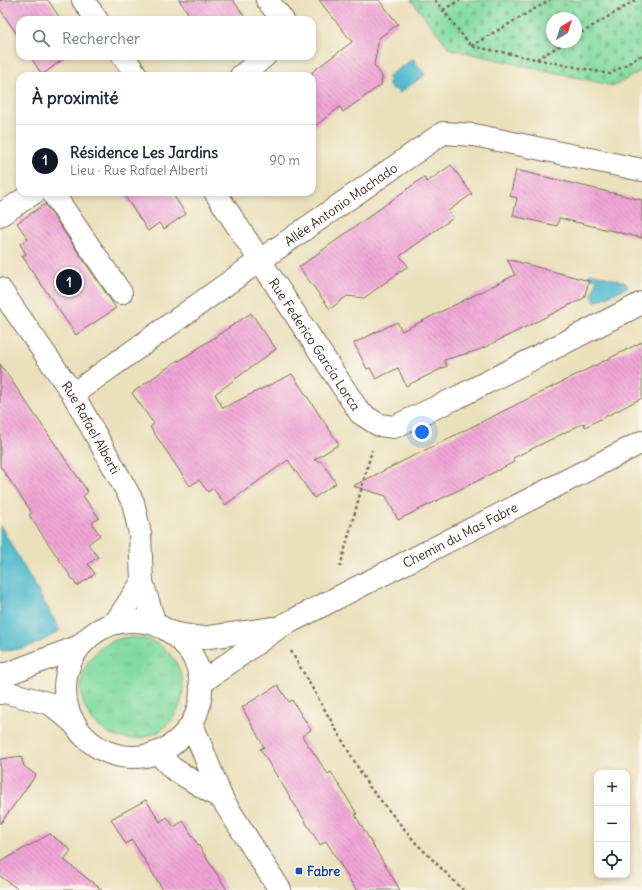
<!DOCTYPE html>
<html lang="fr">
<meta charset="utf-8">
<style>
body{margin:0;font-family:Delius,sans-serif;background:#f2f2f3;color:#1f2937}
.controls{position:absolute;right:12px;bottom:12px;display:grid;overflow:hidden;border-radius:8px;box-shadow:0 2px 6px #0003}
.controls button{width:36px;height:36px;display:grid;place-items:center;padding:0;border:0;border-bottom:1px solid #e0e1e3;background:#fff;color:#1f2937;font:20px sans-serif}
.compass{position:absolute;left:546px;top:12px;width:36px;height:36px;border-radius:50%;background:#fff;box-shadow:0 2px 6px #0003;rotate:38deg}
.you{position:absolute;left:422px;top:432px;width:14px;height:14px;margin:-10px;border:3px solid #fff;border-radius:50%;background:#1a73e8;box-shadow:0 0 0 6px #1a73e833}
.badge{display:grid;place-items:center;width:26px;height:26px;border-radius:50%;background:#111827;color:#fff;font-size:13px;font-weight:700}
.pin{position:absolute;translate:-50% -50%;border:2px solid #fff;box-shadow:0 1px 4px #0006}
.list{margin:0;padding:0;list-style:none}
h2{display:flex;justify-content:space-between;align-items:center;height:52px;margin:0;padding:0 16px;font-size:17px}
h2 small{font-size:13px;font-weight:400;color:#747a83}
.list li{display:grid;grid-template-columns:26px 1fr auto;gap:12px;align-items:center;box-sizing:border-box;height:72px;padding:0 16px;border-top:1px solid #e0e1e3}
.list b{display:block;font-size:15px;white-space:nowrap}
.list p{margin:0;font-size:13px;white-space:nowrap;color:#747a83}
.list em{font-size:13px;font-style:normal;color:#747a83}
.icon{flex:none;width:22px;height:22px;fill:none;stroke:currentColor;stroke-width:2;stroke-linecap:round;stroke-linejoin:round}
.map{position:relative;flex:none;width:642px;height:890px;overflow:hidden}
.search{position:absolute;background:#fff;box-shadow:0 2px 6px #0003;left:16px;top:16px;width:300px;height:44px;display:flex;align-items:center;gap:10px;box-sizing:border-box;padding:0 14px;border-radius:12px;color:#747a83;font-size:15px}
.panel{position:absolute;background:#fff;box-shadow:0 2px 6px #0003;left:16px;top:72px;width:300px;height:124px;border-radius:12px}
.map>svg:first-child{display:block}
</style>
<div class="map">
<svg width="642" height="890" viewBox="0 0 642 890">
<defs>
<pattern id="grass-tufts" width="24" height="20" patternUnits="userSpaceOnUse"><rect width="24" height="20" fill="#82dba0"/><path d="M3 7l-1-3M5 7V3M7 7l1-3M15 17l-1-3M17 17v-4M19 17l1-3" fill="none" stroke="#71bc89"/></pattern>
<pattern id="cemetery-stones" width="16" height="16" patternUnits="userSpaceOnUse"><rect width="16" height="16" fill="#82dba0"/><path d="M2 7V4a2 2 0 0 1 4 0v3zM10 15v-3a2 2 0 0 1 4 0v3z" fill="#71bc89"/></pattern>
<pattern id="building-back-hatch" width="6" height="6" patternUnits="userSpaceOnUse"><rect width="6" height="6" fill="#f0a5d6"/><path d="M-1 5l2 2M0 0l6 6M5-1l2 2" fill="none" stroke="#c487ad"/></pattern>
</defs>
<rect width="100%" height="100%" fill="#fbf7ec"/>
<filter id="ink" filterUnits="userSpaceOnUse"><feTurbulence type="fractalNoise" baseFrequency=".025" numOctaves="2"/><feDisplacementMap in="SourceGraphic" scale="8" xChannelSelector="R" yChannelSelector="G"/><feConvolveMatrix kernelMatrix="1 2 1 2 8 2 1 2 1" color-interpolation-filters="sRGB"/></filter>
<filter id="wash" filterUnits="userSpaceOnUse"><feTurbulence type="fractalNoise" baseFrequency=".012" numOctaves="4" result="noise"/><feDisplacementMap in="SourceGraphic" scale="16" xChannelSelector="R" yChannelSelector="G"/><feGaussianBlur stdDeviation="0.9" result="paint"/><feColorMatrix in="noise" values="0 0 0 0 0 0 0 0 0 0 0 0 0 0 0 0 0 1.4 0 .05"/><feComposite in="paint" operator="in"/></filter>
<g filter="url(#wash)">
<rect width="100%" height="100%" fill="#eae0bc"/>
<path fill="url(#grass-tufts)" stroke="#5e825f" d="M81 688a51 51 0 1 1 102 0a51 51 0 1 1-102 0Z"/>
<path fill="url(#cemetery-stones)" stroke="#5e825f" fill-rule="evenodd" d="M411 0H642V70L614 86 450 49ZM552 18H576V42H552Z"/>
<path fill="#52bccf" stroke="#467376" d="M413 59 425 75 399 93 396 89H391L388 84 390 81 387 77Z
M590 273 625 282 628 287 595 302 592 297 597 279 589 277Z
M0 525 60 630C40 644 25 650 0 651Z"/>
<g id="blocks">
<path fill="url(#building-back-hatch)" d="M0 0H48L61 20H20V39L0 9Z
M179 0H233L247 20H193Z
M319 0H379L398 24 379 38 374 65 382 76 381 85 343 112 340 107 312 128V72L352 42Z
M30 56H67L42 75Z
M451 165 472 194 448 211 453 218 400 256 408 266 364 298 347 296 330 309 299 267 424 177 427 182Z
M516 170 642 200V238L559 218 557 226 513 216 517 198 510 196Z
M122 192H171L186 214 164 229 159 223 148 231Z
M45 204 116 308 76 335 22 256 26 254 20 244 28 239 17 223Z
M507 259 589 281 584 298 479 350 444 360 447 366 406 386 398 368 376 379 370 368 367 369 354 343 397 322 402 331 515 275Z
M251 313 276 349 215 394 223 408 292 374 339 444 314 460 322 462 336 483 314 498 288 460 225 505 213 488 208 492 199 480 190 486 150 427 154 424 132 393 178 360 179 361Z
M642 342V398L585 427 584 423 513 458 514 462 477 481 398 520 386 496 353 486Z
M0 364 88 492 83 496 99 518 92 523 100 535 88 544 98 557 88 564 95 574 77 586 29 515 32 513 0 466Z
M278 685 289 702 292 700 311 730 302 736 328 774 331 772 357 814 355 815 400 890H356L326 841 320 845 260 749 264 747 242 707Z
M21 756 24 766 36 775 0 824V759Z
M146 800 160 822 167 817 174 827 183 821 227 890H163L132 840 126 844 111 819Z
M50 834 71 850 64 860 102 890H19L0 876V862Z"/>
</g>
</g>
<g filter="url(#ink)">
<use href="#blocks" fill-opacity="0" stroke="#786a55" stroke-width="1"/>
<g fill="none" stroke-linecap="round" stroke-linejoin="round">
<defs>
<g id="minor">
<path d="M83 0 97 20"/>
<path d="M267 0 283 20"/>
<path d="M123 56 137 76"/>
<path d="M241 76 265 56"/>
<path d="M52 192 121 293"/>
<path id="s1" d="M215 192 360 413 379 425 394 427 460 396 642 303"/>
<path d="M0 215 35 192"/>
<path id="s2" d="M0 289 73 394 133 502 140 534 142 582 155 624"/>
<path id="s3" d="M73 394 259 261 443 133 474 135 642 170"/>
<circle cx="133" cy="689" r="68"/>
<path d="M115 623 142 582"/>
<path d="M172 633 202 638 274 628"/>
<path d="M0 674H7L80 646"/>
<path id="s4" d="M201 683 278 628 642 442"/>
<path d="M0 693 5 692 51 704 75 724"/>
<path d="M192 724 222 799 280 890"/>
<path d="M158 753 172 768 222 799"/>
</g>
</defs>
<use href="#minor" stroke="#786a55" stroke-width="24"/>
<path stroke="#786a55" stroke-width="2.5" stroke-dasharray="3 3" stroke-linecap="butt" d="M435 0 471 46 610 74 642 55
M443 10 460 0
M576 36 636 0
M471 46 550 0
M537 59 566 42
M340 567 372 450
M291 651 368 785 415 842 463 890"/>
<use href="#minor" stroke="#fff" stroke-width="22"/>
</g>
</g>
<rect fill="#1a4fb4" stroke="#fbf7ec" stroke-width="1.5" x="295" y="867" width="8" height="8" rx="2"/>
<g text-anchor="middle" stroke-width="3" stroke-linejoin="round" paint-order="stroke">
<g font-size="13" fill="#3b2a1e" stroke="#fbf7ec">
<text dy="5" stroke="none"><textPath href="#s3" startOffset="328">Allée Antonio Machado</textPath></text>
<text dy="5" stroke="none"><textPath href="#s1" startOffset="182">Rue Federico García Lorca</textPath></text>
<text dy="5" stroke="none"><textPath href="#s2" startOffset="166">Rue Rafael Alberti</textPath></text>
<text dy="5" stroke="none"><textPath href="#s4" startOffset="299">Chemin du Mas Fabre</textPath></text>
</g>
<g font-size="13" font-weight="bold" fill="#164399" stroke="#fbf7ec" text-anchor="start">
<text x="307" y="876">Fabre</text>
</g>
</g>
</svg>
<div class="controls">
<button>+</button>
<button>−</button>
<button><svg class="icon" aria-label="locate" viewBox="0 0 24 24"><circle cx="12" cy="12" r="6"/><path d="M12 2v4M12 18v4M2 12h4M18 12h4"/></svg></button>
</div>
<svg class="compass" viewBox="-18 -18 36 36"><path d="M0-13l5 13h-10z" fill="#e53935"/><path d="M0 13l5-13h-10z" fill="#747a83"/></svg>
<div class="you"></div>
<div class="pin badge" style="left:69px;top:282px">1</div>
<div class="search"><svg class="icon" aria-label="search" viewBox="0 0 24 24"><circle cx="10" cy="10" r="6"/><path d="M15 15l6 6"/></svg>Rechercher</div>
<section class="panel">
<h2>À proximité<small></small></h2>
<ul class="list">
<li><span class="badge">1</span><div><b>Résidence Les Jardins</b><p>Lieu · Rue Rafael Alberti</p></div><em>90 m</em></li>
</ul>
</section>
</div>
